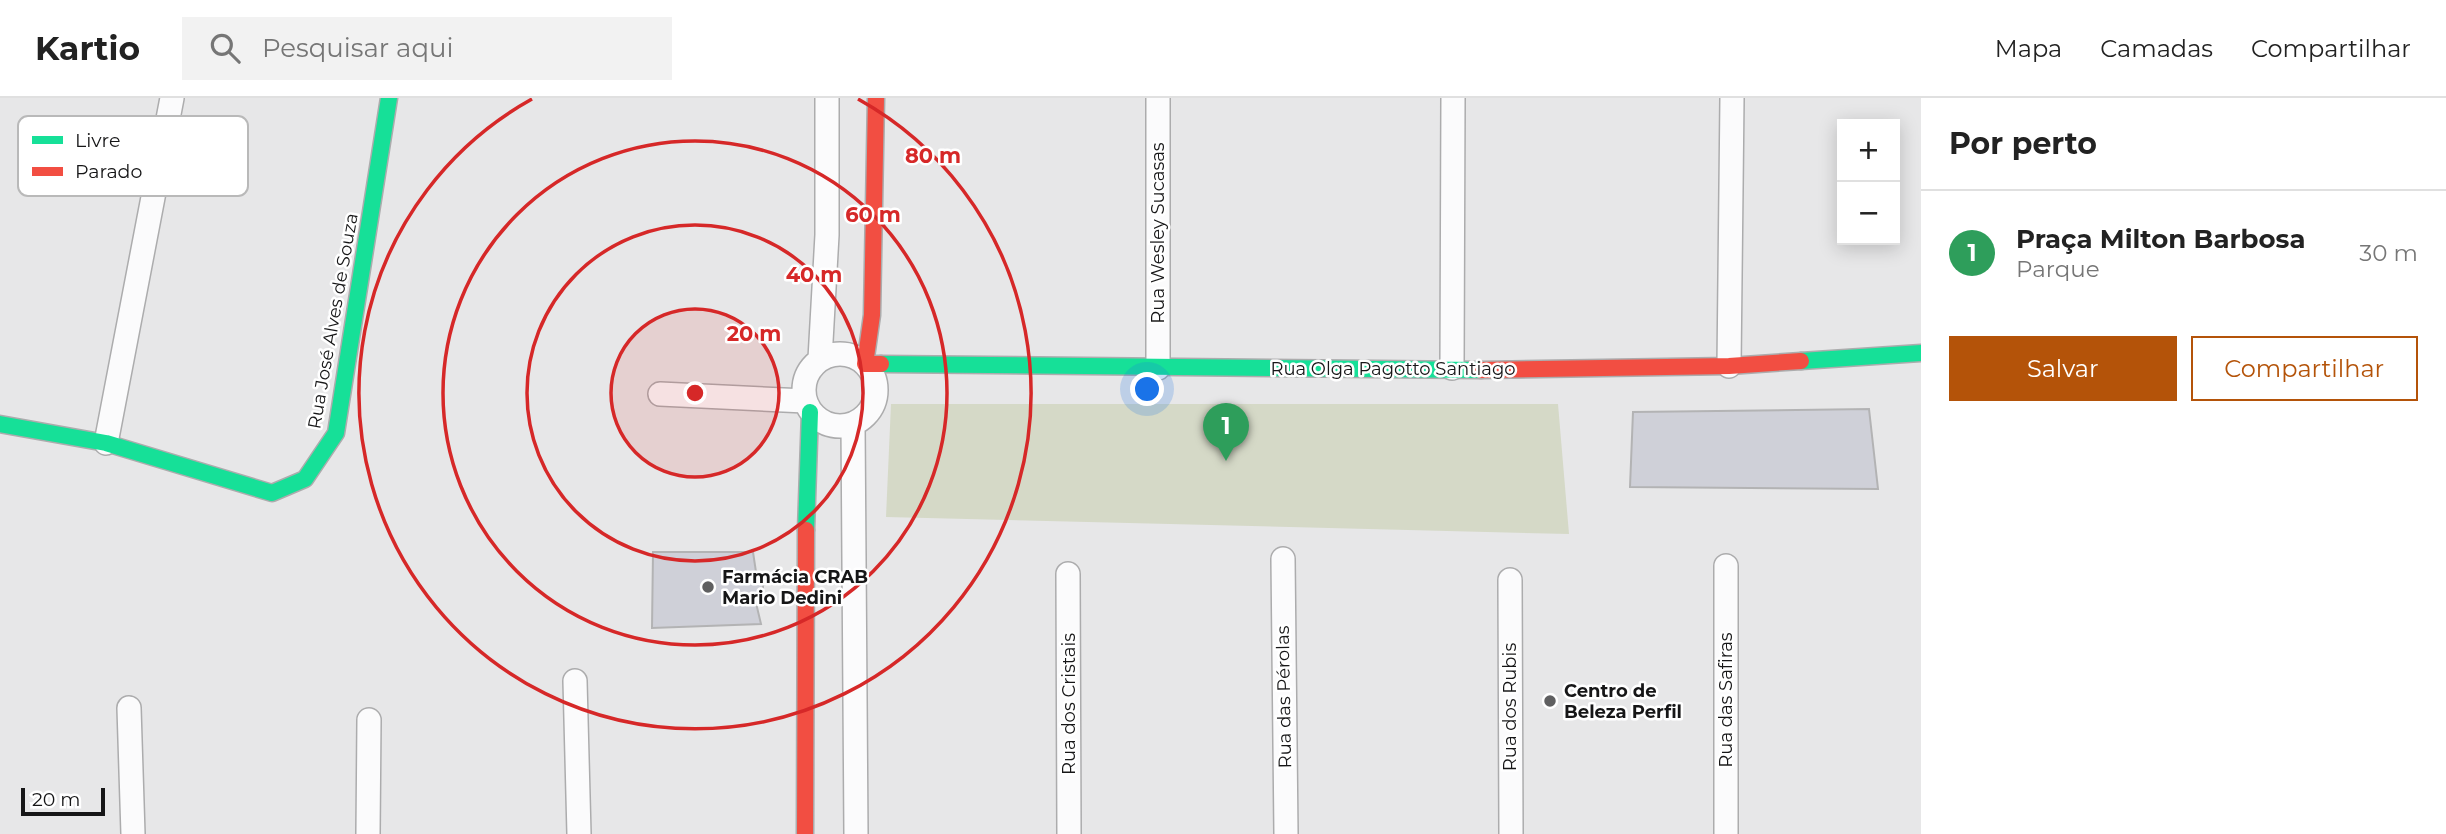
<!DOCTYPE html>
<html lang="pt">
<meta charset="utf-8">
<style>
body{margin:0;font-family:Montserrat,sans-serif;background:#f2f2f2;color:#222}
.controls{position:absolute;right:21px;top:21px;display:grid;overflow:hidden;border-radius:0px;box-shadow:0 4px 18px #0003}
.controls button{width:63px;height:63px;display:grid;place-items:center;padding:0;border:0;border-bottom:2px solid #e0e0e0;background:#fff;color:#222;font:35px sans-serif}
.scale{position:absolute;left:21px;bottom:18px;width:84px;box-sizing:border-box;padding-left:7px;border:4px solid #161617;border-top:0;font-size:19px;line-height:24px;white-space:nowrap;color:#161617;-webkit-text-stroke:5px #fff;paint-order:stroke}
.you{position:absolute;left:1148px;top:292px;width:24px;height:24px;margin:-18px;border:5px solid #fff;border-radius:50%;background:#1a73e8;box-shadow:0 0 0 10px #1a73e833}
.badge{display:grid;place-items:center;width:46px;height:46px;border-radius:50%;background:#b45309;color:#fff;font-size:23px;font-weight:700}
.pin{position:absolute;translate:-50% -58px;filter:drop-shadow(0 2px 4px #0008)}
.pin::after{content:'';position:absolute;top:37px;width:24px;height:21px;background:inherit;clip-path:polygon(0 0,100% 0,50% 100%)}
.list{margin:0;padding:0;list-style:none}
h2{display:flex;justify-content:space-between;align-items:center;height:91px;margin:0;padding:0 28px;font-size:30px}
h2 small{font-size:23px;font-weight:400;color:#767676}
.list li{display:grid;grid-template-columns:46px 1fr auto;gap:21px;align-items:center;box-sizing:border-box;height:126px;padding:0 28px;border-top:2px solid #e0e0e0}
.list b{display:block;font-size:26px;white-space:nowrap}
.list p{margin:0;font-size:23px;white-space:nowrap;color:#767676}
.list em{font-size:23px;font-style:normal;color:#767676}
.actions{display:flex;gap:14px;padding:21px 28px}
.actions a{flex:1;padding:16px 0;border:2px solid #b45309;border-radius:0px;text-align:center;font-size:24px;color:#b45309}
.actions .main{background:#b45309;color:#fff}
.icon{flex:none;width:38px;height:38px;fill:none;stroke:currentColor;stroke-width:2;stroke-linecap:round;stroke-linejoin:round}
.map{position:relative;flex:none;width:1921px;height:736px;overflow:hidden}
header{display:flex;align-items:center;gap:42px;box-sizing:border-box;height:98px;padding:0 35px;background:#fff;border-bottom:2px solid #e0e0e0}
header strong{font-size:33px}
nav{display:flex;gap:38px;margin-inline-start:auto;font-size:24px}
.search{width:490px;height:63px;background:#f2f2f2;display:flex;align-items:center;gap:18px;box-sizing:border-box;padding:0 24px;border-radius:0px;color:#767676;font-size:26px}
main{display:flex}
aside{flex:1;background:#fff}
.map>svg:first-child{display:block}
</style>
<header>
<strong>Kartio</strong>
<div class="search"><svg class="icon" aria-label="search" viewBox="0 0 24 24"><circle cx="10" cy="10" r="6"/><path d="M15 15l6 6"/></svg>Pesquisar aqui</div>
<nav><a>Mapa</a><a>Camadas</a><a>Compartilhar</a></nav>
</header>
<main>
<div class="map">
<svg width="1921" height="736" viewBox="0 0 1921 736">
<rect width="100%" height="100%" fill="#e7e7e8"/>
<path fill="#d5d9c7" d="M891 306H1558L1569 436 886 419Z"/>
<path fill="#cfd0d8" stroke="#b3b3b4" stroke-width="2" d="M1869 311 1878 391 1630 389 1633 314Z
M653 454H753L756 474 764 476 762 501 756 505 761 526 652 530Z"/>
<g fill="none" stroke-linecap="round" stroke-linejoin="round">
<defs>
<path id="street" d="M804 292a36 36 0 1 1 72 0a36 36 0 1 1-72 0Z
M820 261 827 137V0
M1729 268 1732 0
M1158 270V0
M1452 270 1453 0
M660 296 805 303
M853 326 856 736
M106 345 172 0
M1283 461 1286 736
M1726 468V736
M1068 476 1069 736
M1510 482 1511 736
M575 583 579 736
M129 610 133 736
M368 736 369 622"/>
<path id="fast" d="M1801 263 1921 255
M881 266 1481 272
M0 326 106 345 272 395 305 381 336 335 389 0
M806 432 810 314"/>
<path id="jam" d="M876 0 872 217 865 266H881
M1481 272 1729 268 1801 263
M805 736 806 432"/>
</defs>
<use href="#street" stroke="#acacad" stroke-width="26"/>
<use href="#fast" stroke="#acacad" stroke-width="19"/>
<use href="#jam" stroke="#acacad" stroke-width="19"/>
<use href="#street" stroke="#fbfbfc" stroke-width="23"/>
<use href="#fast" stroke="#16e098" stroke-width="16"/>
<use href="#jam" stroke="#f24e42" stroke-width="16"/>
</g>
<circle cx="695" cy="295" r="84" fill="#d62828" fill-opacity=".12"/>
<g fill="none" stroke="#d62828" stroke-width="3.5">
<circle cx="695" cy="295" r="84"/>
<circle cx="695" cy="295" r="168"/>
<circle cx="695" cy="295" r="252"/>
<path d="M858 1A336 336 0 1 1 532 1"/>
</g>
<g fill="#5f5f60" stroke="#fff" stroke-width="2.5">
<circle cx="708" cy="489" r="7"/>
<circle cx="1550" cy="603" r="7"/>
</g>
<g text-anchor="middle" stroke-width="5" stroke-linejoin="round" paint-order="stroke">
<g font-size="18" fill="#161617" stroke="#fff">
<text transform="translate(1158 135) rotate(-90)" y="6">Rua Wesley Sucasas</text>
<text transform="translate(333 223) rotate(-80)" y="6">Rua José Alves de Souza</text>
<text x="1393" y="277">Rua Olga Pagotto Santiago</text>
<text transform="translate(1284 599) rotate(-91)" y="6">Rua das Pérolas</text>
<text transform="translate(1726 602) rotate(-90)" y="6">Rua das Safiras</text>
<text transform="translate(1069 606) rotate(-90)" y="6">Rua dos Cristais</text>
<text transform="translate(1510 609) rotate(-90)" y="6">Rua dos Rubis</text>
</g>
<g font-size="18" font-weight="bold" fill="#161617" stroke="#fff" text-anchor="start">
<text x="722" y="485">Farmácia CRAB<tspan x="722" dy="21">Mario Dedini</tspan></text>
<text x="1564" y="599">Centro de<tspan x="1564" dy="21">Beleza Perfil</tspan></text>
</g>
</g>
<rect x="18" y="18" width="230" height="80" rx="10" fill="#fff" stroke="#b9b9b9" stroke-width="2"/>
<rect x="32" y="38" width="31" height="8" fill="#16e098"/>
<rect x="32" y="69" width="31" height="9" fill="#f24e42"/>
<g font-size="19" fill="#161617">
<text x="75" y="49">Livre</text>
<text x="75" y="80">Parado</text>
</g>
<circle cx="695" cy="295" r="10" fill="#d62828" stroke="#fff" stroke-width="3.5"/>
<g font-size="21" text-anchor="middle" font-weight="bold" fill="#d62828" stroke="#fff" stroke-width="5" stroke-linejoin="round" paint-order="stroke">
<text x="933" y="65">80 m</text>
<text x="873" y="124">60 m</text>
<text x="814" y="184">40 m</text>
<text x="754" y="243">20 m</text>
</g>
</svg>
<div class="controls">
<button>+</button>
<button>−</button>
</div>
<div class="scale">20 m</div>
<div class="you"></div>
<div class="pin badge" style="left:1226px;top:363px;background:#2e9e5b">1</div>
</div>
<aside>
<h2>Por perto<small></small></h2>
<ul class="list">
<li><span class="badge" style="background:#2e9e5b">1</span><div><b>Praça Milton Barbosa</b><p>Parque</p></div><em>30 m</em></li>
</ul>
<div class="actions"><a class="main">Salvar</a><a>Compartilhar</a></div>
</aside>
</main>
